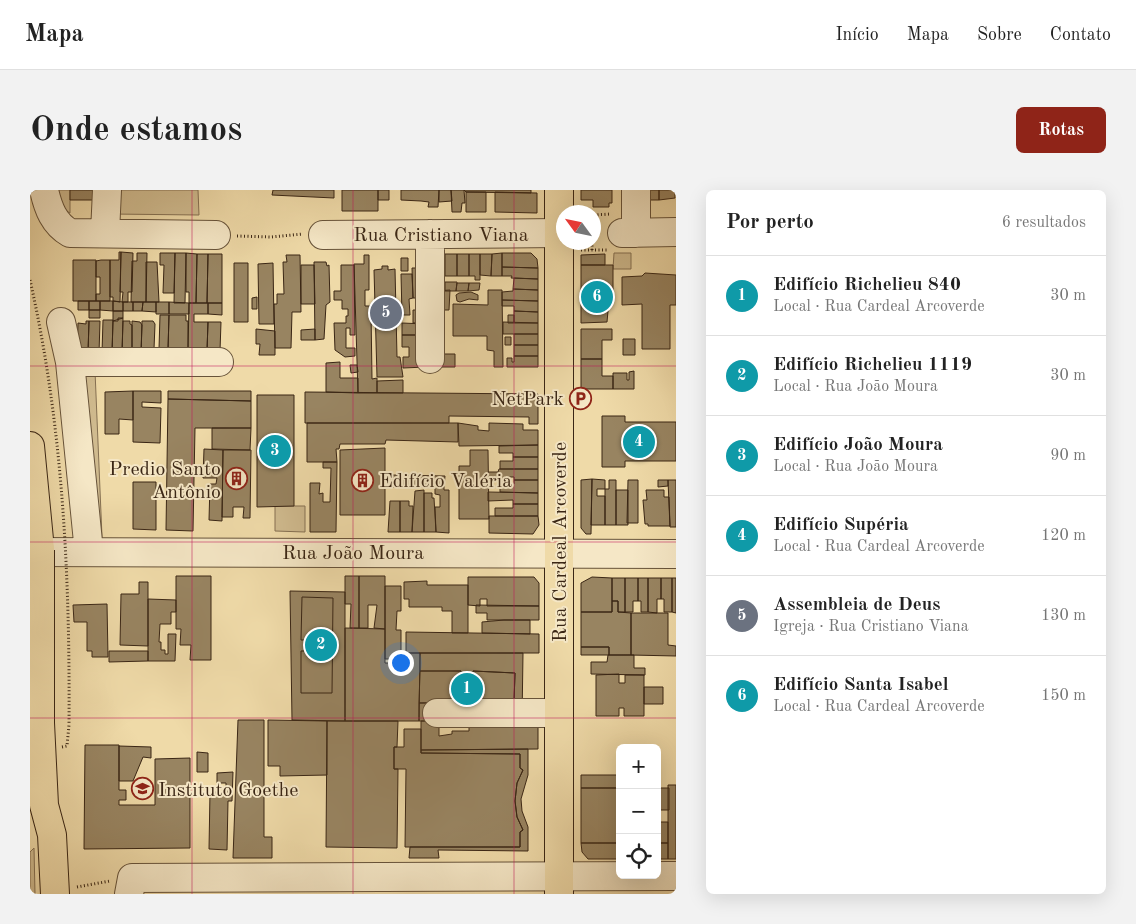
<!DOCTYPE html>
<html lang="pt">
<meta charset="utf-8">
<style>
body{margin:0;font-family:"Old Standard TT",serif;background:#f2f2f2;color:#222}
.controls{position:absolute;right:15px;bottom:15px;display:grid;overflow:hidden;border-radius:8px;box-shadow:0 5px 20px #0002}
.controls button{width:45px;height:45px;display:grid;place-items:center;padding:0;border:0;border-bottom:1px solid #e0e0e0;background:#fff;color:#222;font:25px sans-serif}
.compass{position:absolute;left:526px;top:15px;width:45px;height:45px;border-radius:50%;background:#fff;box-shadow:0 5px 20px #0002;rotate:303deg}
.you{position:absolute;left:370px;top:472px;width:18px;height:18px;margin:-12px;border:4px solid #fff;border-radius:50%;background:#1a73e8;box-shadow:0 0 0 8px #1a73e833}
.badge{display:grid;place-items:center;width:32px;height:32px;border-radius:50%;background:#8f2418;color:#fff;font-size:16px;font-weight:700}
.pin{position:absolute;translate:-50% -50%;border:2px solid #fff;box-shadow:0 1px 5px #0006}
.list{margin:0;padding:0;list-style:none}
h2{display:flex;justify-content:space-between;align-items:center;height:65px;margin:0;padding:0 20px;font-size:21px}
h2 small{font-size:16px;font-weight:400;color:#767676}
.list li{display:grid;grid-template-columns:32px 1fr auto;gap:15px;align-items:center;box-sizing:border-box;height:80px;padding:0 20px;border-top:1px solid #e0e0e0}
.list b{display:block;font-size:19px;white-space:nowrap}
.list p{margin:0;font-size:16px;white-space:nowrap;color:#767676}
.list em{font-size:16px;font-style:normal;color:#767676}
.icon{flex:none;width:28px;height:28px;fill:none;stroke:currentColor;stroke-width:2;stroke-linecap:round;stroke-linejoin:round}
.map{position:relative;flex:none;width:646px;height:704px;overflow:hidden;border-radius:8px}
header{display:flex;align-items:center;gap:30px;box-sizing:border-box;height:70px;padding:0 25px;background:#fff;border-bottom:1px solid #e0e0e0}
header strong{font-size:24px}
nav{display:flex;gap:28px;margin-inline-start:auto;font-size:18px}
.intro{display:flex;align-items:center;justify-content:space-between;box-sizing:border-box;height:120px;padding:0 30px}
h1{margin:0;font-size:35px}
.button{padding:12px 22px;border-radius:8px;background:#8f2418;color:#fff;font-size:18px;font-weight:700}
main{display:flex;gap:30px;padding:0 30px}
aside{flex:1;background:#fff;border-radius:8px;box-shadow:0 5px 20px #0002}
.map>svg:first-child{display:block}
</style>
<header>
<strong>Mapa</strong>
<nav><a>Início</a><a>Mapa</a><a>Sobre</a><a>Contato</a></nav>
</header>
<div class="intro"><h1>Onde estamos</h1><a class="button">Rotas</a></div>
<main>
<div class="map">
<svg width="646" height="704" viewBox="0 0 646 704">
<rect width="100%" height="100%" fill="#efdaa8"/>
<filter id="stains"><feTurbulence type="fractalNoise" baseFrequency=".004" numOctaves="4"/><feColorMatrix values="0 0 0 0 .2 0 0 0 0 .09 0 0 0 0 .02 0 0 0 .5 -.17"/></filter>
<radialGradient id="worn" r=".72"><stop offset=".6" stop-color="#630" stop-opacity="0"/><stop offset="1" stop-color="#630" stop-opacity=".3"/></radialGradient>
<path fill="#d0bb8f" stroke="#857052" d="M26 0H40V23L32 18Z
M81 0H168L169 25 81 24Z
M584 63H601V79H583Z
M48 181H65L72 347 64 350Z
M245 316H275V342L245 341Z
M4 658 5 704H0V662Z"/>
<path fill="#988461" stroke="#3a2615" d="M40 0H73V10H40Z
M243 0H304V8L242 5Z
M312 0H348V21H312Z
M348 0H359V10H348Z
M371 0H409L408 17H398L399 12 391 11 371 10Z
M409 0H421L422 11 409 12Z
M421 0H434L435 13H432L431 22H422Z
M434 0H501V3L436 2Z
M551 0H582V13H579V17H563V10H551Z
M613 0H629V10H619Z
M629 0H645V8L629 10Z
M436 2H456V22H436Z
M465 2 507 3V23L465 22Z
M89 62H91L90 112 83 111V107H80V70H89Z
M91 62 103 63 102 102H98V112H92L93 102H90Z
M107 63H117L116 112H101L102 71H107Z
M130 63H145L144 103H133L134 75H130Z
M145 63H156L155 113H144Z
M156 63 167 64 166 113H159V102H156Z
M472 63H501L507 69 508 78 472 77Z
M472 63V86H461L462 64Z
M167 64H178L177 113H166Z
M178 64H192V113H177Z
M415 64H427V86H415Z
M427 64H439V86H427Z
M439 64H450V90H445V86H439Z
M450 64H462L461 86 450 85Z
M575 64V75H551V65Z
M256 65H270L271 122H262L261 158H245L244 114H247V104H254L253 72H257Z
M334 65H339V100H335V116H340L341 122 342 189 347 188V203H328L324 74H334Z
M371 68H378V81H371Z
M43 70H66V111H43Z
M71 70H80V111H66V104H70V87H66V71Z
M116 72H127L129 112H116Z
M284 72H296L297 76 299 75 300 112 296 115 294 149 285 150Z
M204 73H218V132H204Z
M243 73 244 134H229L228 74Z
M271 75H284L285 114H271Z
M311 75H324L325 145H320V138H316V158H325V166L315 167 305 160 304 133H316V126H318V119H312V110H304V101H311Z
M551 75H583V110H579L577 132 551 133Z
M352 76H358V80L365 79 367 167H370L373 187H347L344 80 352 79Z
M472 77 508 78V89L481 88 482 86H472Z
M382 78H394L395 132 383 133V120H386L387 108H383Z
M615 83 646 85V115H640V159H612V114L592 115V87L612 86Z
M371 84H382L383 108 379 109 380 125H372Z
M484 88 508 89V100L483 99Z
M415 92H427L426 101H415Z
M427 93H439L438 101H426Z
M439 93H450L449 100 438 101Z
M483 99 508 100V111L472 110V102L483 101Z
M420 100 419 120H406L405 101Z
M458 100H472L473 177H464V161L457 160V146H423V114L458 115Z
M441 102 448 105V110L439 109 430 112 427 111 426 105 429 103Z
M227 107V119H222V108Z
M472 110 508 111V122L484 121V116H472Z
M48 111H59V120H48Z
M59 111H70V120H59Z
M70 111H83V121L70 120Z
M83 111 93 112V121H83Z
M93 112H103V121H93Z
M103 112H113L112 121H103Z
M113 112H126V122L112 121Z
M126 112H139V124H126Z
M139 112 159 113V124H139Z
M159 113H178V124H164V132H178L177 161 158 160Z
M178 113H192V125L178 124Z
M59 120H70V128H59Z
M83 121H93V128L83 131Z
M484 121 508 122V133H484Z
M130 125H139L138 160 129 159Z
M139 125H156V131H158V160H138Z
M478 125H484V133H478Z
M88 128H93L92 163H82L83 131H88Z
M73 130H83L82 163H72Z
M56 131H59L58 163H47L48 133 56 134Z
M59 131H70L69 163H58Z
M93 131H100V134L102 135V163H92Z
M102 131 110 132 112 135 111 164 102 163Z
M112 131H123L125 134 124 159 111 164Z
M178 132H191L190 161H177Z
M473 132 508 133V144H473Z
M372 133 395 134V145H372Z
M226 139 245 141V165H229L230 154H226Z
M285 139V150H271V140Z
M551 139H582V150H572V169H551Z
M484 144H508V155H484Z
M372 145H389L396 177 373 178V167H379V157H372Z
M475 147H481V155H475Z
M593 149H605V165H593Z
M484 155H508V166H484Z
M412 164H425V177H406Z
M484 166H508V177H477V168H482V172H484Z
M551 169H572V186H583V199H551Z
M310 172V188H328V203L296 202V173Z
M320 175H327L328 182 321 183Z
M604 181V199H583V183H597V190H599V182Z
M373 190V203H347V191Z
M103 201H131V213L112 212V217L131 218 130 253 103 252Z
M103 201V230L89 229V244H75V202Z
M138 201H221V211L138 209Z
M275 202 508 204V234H499V227L419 226V233H275Z
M227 205H264V316L227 317Z
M138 209 221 211V238H165L163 341 136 340Z
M572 226H595V232H646V271H595V277H572Z
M277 233H428V252L356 250 355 254H310L309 259H306L307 272H277Z
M428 233 448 236V240L459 241V233L493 234V240H508V255L429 256Z
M182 238H221L220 260 182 259Z
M508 255V267H483V263H469V256Z
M355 258V325H310V260Z
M174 259 193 260 192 331 179 330 180 294H186L187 288H173Z
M193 260H221L220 328H213L214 317H203V327H192Z
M440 260H458L459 329H429V276H440Z
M483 267H508V279H470V271H483Z
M293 272H307L306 342H280V293H290L289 304 293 303V312H300L301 278H293Z
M469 279H508V290H484V287H475L476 291H458V282H468Z
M361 285 415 286 414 297H361Z
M562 289 561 344H556L551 338V290Z
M562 289 575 290V299H567V306H575V335H561Z
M484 290H508V303L470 302V294H484Z
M579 290H586V335H575V299H579Z
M598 290H608V333H597Z
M628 290H638V296L628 297Z
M638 290H646V337H640Z
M103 292H126V340L103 339Z
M405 297H414V300H419V343L406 342 405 317H410V305L405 304Z
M394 300V342H382L385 301Z
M586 300H598V335H586Z
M616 300H634V307H639L640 336H618V334H615L613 310H617Z
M458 302 508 303V314H483V310L458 311Z
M394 303H402V308H404L406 342H394Z
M360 311H370V342H358Z
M370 311H379V316H383L382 342H370Z
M483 314H508V326H465V318H483Z
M459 326H508L509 335 503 344 459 343Z
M146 386H181V470H160L161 455H150L151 439H146Z
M315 386H329V438H320L321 414H315Z
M329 386H355V439L344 438 347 415H338V438H329Z
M438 387H504L509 393V416H457V409H450V416L438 415Z
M562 387 582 388V422H551V393Z
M582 388H595V422H588V411H582Z
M595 388H608V411H603V422H595Z
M608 388H618V422H611V411H608Z
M618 388H631V409H627V423L618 422Z
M631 388H642V422H634V409H631Z
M642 388H646V423L642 422Z
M397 391V395H438V443H422V421H412V417H379V409H374V392Z
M109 392H118V456L90 455 91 404H109Z
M355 396H371V421H367L366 440H371V469H355Z
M260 401 315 402V531L262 530Z
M272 407 303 408 302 503H271V461H279V450H271Z
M118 409 146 410V422H141V434H130L129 452H131V460H135V464H138V444H146L145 471H118Z
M582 411H588V422L601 423V465H579V457H551V422H582Z
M77 414 78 467H62V461H57V432H44L43 415Z
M446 415 509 416V430H457V423H446Z
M601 423H638V455L646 456V466L601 465Z
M474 430H500V444L452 443V432Z
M315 438 355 439V473H371V463H390L389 531H315Z
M376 442 509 444V463H376Z
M551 457H579V465H551Z
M79 461H118V471L79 472Z
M390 463H493L492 531H389V513L484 512 485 483 443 481V489L431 488V481H390Z
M578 465H604V478H615V485L561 484V472H577Z
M390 481H431V488L443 489V481L485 483 484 512 389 513Z
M589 484V493H595V485H614V526H594V518H589V526H566V485Z
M614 497H633V514H614Z
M208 530H234V647H242V668H203Z
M238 530 297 531V585L250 586V576H238Z
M297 531H368L367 557H364V579H368L367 658 296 657Z
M391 531H409V546L422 544V541H439V536L508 537V559L391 560Z
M374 539H391V563L490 564V578L493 580 487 593 485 611 487 627 493 640 490 642V657H375L376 579H364V557H374Z
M55 555H89V600H96V610H89V615H125V569L160 568V658L54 659Z
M89 556 121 557V568L113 567 103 591H89Z
M498 559V585L491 609 492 621 498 637V661L408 660 409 668H379L380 657H490V642L493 640 487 627 485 611 487 593 493 580 490 578V564L391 563V560Z
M167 562 178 563V582H167Z
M203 582 202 611H198L197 660 179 659 180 602H198L196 601V593H187V583Z
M551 585H590V598H551Z
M638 595H646V669H638Z
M551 598H590V653H551Z
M627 598H639V620H627Z
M627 632H638V653H627Z
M551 653H590V669H558L552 662Z
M627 653H638V669H627Z"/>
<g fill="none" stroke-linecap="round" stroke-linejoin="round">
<defs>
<path id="minor" d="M14 0C18 18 24 34 40 43L186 45
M75 43 77 0
M592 43 646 42
M606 43V0
M400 44V169
M293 45 529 43
M31 132 40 172 59 362
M40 172H189
M0 362 646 364
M407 523H528
M99 704 102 688 646 686"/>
<path id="major" d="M529 0V704
M0 256 10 360
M10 533 14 615 22 645 25 704"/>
</defs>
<use href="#minor" stroke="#67533a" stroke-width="30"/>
<use href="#major" stroke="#3a2615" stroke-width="30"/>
<path stroke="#3a2615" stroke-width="3" stroke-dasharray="1 2.5" stroke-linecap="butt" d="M564 25 581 24
M207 46 241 47 273 44
M562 52V60
M551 60H578
M32 557 37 556 39 535
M47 697 80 691"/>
<use href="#minor" stroke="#f5e7c6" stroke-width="28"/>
<use href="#major" stroke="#efdaa8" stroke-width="28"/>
<defs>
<path id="major-bridge" d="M10 360V533"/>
</defs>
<use href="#major-bridge" stroke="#3a2615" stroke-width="30" stroke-linecap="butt"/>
<path stroke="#3a2615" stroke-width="3" stroke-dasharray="1 2.5" stroke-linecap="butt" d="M0 90C33 236 40 386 39 535"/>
<use href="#major-bridge" stroke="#efdaa8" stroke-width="28"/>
</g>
<path fill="none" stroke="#c2185b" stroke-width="1" stroke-opacity="0.55" d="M162 0V704M323 0V704M484 0V704M0 176H646M0 352H646M0 528H646"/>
<defs>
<symbol id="parking-ring" viewBox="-11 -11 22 22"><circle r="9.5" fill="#f5e7c6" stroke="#8f2418" stroke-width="1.5"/><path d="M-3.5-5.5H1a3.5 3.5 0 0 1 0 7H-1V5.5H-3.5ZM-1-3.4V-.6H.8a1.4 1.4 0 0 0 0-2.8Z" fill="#8f2418"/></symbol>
<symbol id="building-ring" viewBox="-11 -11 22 22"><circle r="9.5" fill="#f5e7c6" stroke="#8f2418" stroke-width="1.5"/><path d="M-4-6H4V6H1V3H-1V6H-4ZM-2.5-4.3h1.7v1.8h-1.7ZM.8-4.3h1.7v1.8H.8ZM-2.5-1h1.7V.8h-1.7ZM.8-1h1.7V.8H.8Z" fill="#8f2418"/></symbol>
<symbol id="school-ring" viewBox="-11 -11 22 22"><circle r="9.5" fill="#f5e7c6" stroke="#8f2418" stroke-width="1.5"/><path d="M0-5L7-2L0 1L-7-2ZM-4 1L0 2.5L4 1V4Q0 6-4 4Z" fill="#8f2418"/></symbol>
</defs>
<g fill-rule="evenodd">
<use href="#parking-ring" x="538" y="196" width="25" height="25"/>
<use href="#building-ring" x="194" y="276" width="25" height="25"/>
<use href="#building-ring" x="320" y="278" width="25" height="25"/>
<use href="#school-ring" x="100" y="586" width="25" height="25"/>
</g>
<g text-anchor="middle" stroke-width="4" stroke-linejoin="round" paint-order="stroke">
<g font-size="20" fill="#3a2615" stroke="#f5e7c6">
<text x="411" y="51">Rua Cristiano Viana</text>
<text transform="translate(529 352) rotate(-90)" y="7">Rua Cardeal Arcoverde</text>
<text x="323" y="369">Rua João Moura</text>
</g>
<g font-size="20" fill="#3a2615" stroke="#f5e7c6" text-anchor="end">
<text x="534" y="215">NetPark</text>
<text x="191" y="285">Predio Santo<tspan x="191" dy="23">Antônio</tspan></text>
<text x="349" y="297" text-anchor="start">Edifício Valéria</text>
<text x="128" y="606" text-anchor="start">Instituto Goethe</text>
</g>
</g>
<rect width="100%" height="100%" filter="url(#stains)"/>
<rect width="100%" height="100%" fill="url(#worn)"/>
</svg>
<div class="controls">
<button>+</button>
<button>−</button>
<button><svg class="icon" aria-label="locate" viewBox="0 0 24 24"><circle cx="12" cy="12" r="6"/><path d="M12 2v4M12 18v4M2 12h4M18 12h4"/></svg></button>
</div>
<svg class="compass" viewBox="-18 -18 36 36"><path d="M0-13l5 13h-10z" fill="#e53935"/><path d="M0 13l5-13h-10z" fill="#767676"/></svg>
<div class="you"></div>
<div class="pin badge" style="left:437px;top:499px;background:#0f9aa8">1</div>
<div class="pin badge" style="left:291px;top:455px;background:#0f9aa8">2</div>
<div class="pin badge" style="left:245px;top:261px;background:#0f9aa8">3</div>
<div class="pin badge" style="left:609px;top:252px;background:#0f9aa8">4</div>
<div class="pin badge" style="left:356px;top:123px;background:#6b7280">5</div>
<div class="pin badge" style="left:567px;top:107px;background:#0f9aa8">6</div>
</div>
<aside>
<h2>Por perto<small>6 resultados</small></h2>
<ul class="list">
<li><span class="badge" style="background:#0f9aa8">1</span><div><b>Edifício Richelieu 840</b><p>Local · Rua Cardeal Arcoverde</p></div><em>30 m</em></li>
<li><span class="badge" style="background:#0f9aa8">2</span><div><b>Edifício Richelieu 1119</b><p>Local · Rua João Moura</p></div><em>30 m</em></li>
<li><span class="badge" style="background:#0f9aa8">3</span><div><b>Edifício João Moura</b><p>Local · Rua João Moura</p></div><em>90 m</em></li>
<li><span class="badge" style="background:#0f9aa8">4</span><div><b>Edifício Supéria</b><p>Local · Rua Cardeal Arcoverde</p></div><em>120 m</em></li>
<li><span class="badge" style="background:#6b7280">5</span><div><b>Assembleia de Deus</b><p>Igreja · Rua Cristiano Viana</p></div><em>130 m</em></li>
<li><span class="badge" style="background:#0f9aa8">6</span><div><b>Edifício Santa Isabel</b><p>Local · Rua Cardeal Arcoverde</p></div><em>150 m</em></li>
</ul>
</aside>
</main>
